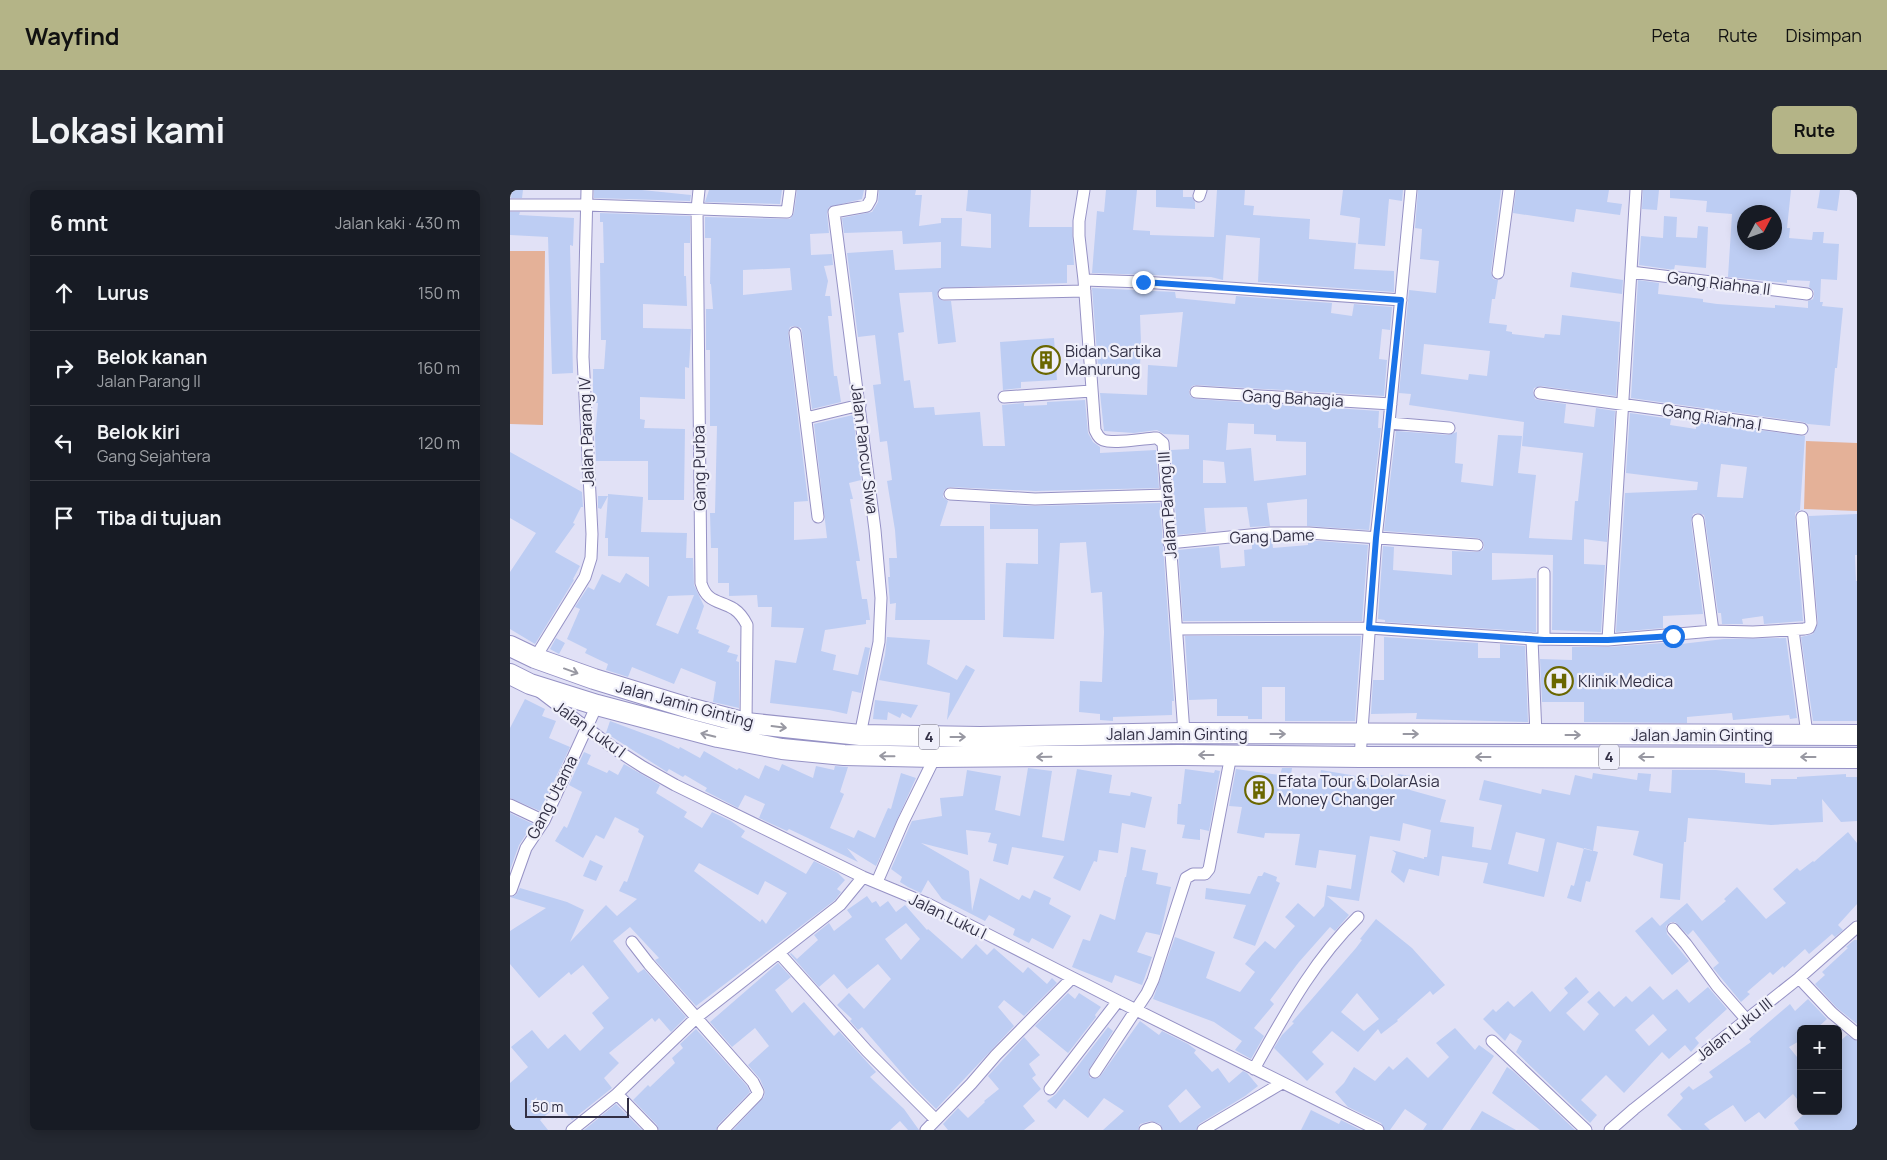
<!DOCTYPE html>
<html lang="id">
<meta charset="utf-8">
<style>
body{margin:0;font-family:Manrope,sans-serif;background:#242831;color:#f1f3f6}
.controls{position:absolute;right:15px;bottom:15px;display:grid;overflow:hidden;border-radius:8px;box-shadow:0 2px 12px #0003}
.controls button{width:45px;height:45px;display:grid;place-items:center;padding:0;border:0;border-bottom:1px solid #363941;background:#171b24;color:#f1f3f6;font:25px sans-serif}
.compass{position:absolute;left:1227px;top:15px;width:45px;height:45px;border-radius:50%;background:#171b24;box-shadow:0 2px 12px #0003;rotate:49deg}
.scale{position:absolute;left:15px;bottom:12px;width:104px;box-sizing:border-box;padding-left:5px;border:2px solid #323045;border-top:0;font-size:14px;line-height:18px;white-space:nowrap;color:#323045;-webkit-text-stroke:4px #efeffa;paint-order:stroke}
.stop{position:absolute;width:15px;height:15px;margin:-11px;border:4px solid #1a73e8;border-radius:50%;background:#fff}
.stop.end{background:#1a73e8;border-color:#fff;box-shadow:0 1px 5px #0008}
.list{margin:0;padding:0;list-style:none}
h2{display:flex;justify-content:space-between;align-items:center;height:65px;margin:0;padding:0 20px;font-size:21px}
h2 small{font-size:16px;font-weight:400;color:#9ea1a6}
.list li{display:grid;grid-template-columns:32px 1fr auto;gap:15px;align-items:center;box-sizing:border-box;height:75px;padding:0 20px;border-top:1px solid #363941}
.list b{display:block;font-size:19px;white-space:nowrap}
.list p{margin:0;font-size:16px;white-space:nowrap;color:#9ea1a6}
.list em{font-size:16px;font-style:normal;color:#9ea1a6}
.icon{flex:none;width:28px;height:28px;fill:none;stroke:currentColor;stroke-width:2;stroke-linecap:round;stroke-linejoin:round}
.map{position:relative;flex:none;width:1347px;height:940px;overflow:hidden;border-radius:8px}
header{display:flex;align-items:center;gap:30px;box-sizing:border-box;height:70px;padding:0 25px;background:#b4b487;color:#111}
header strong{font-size:24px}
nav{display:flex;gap:28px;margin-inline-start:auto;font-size:18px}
.intro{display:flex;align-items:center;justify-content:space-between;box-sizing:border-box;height:120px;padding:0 30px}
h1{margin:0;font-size:35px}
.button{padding:12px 22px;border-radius:8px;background:#b4b487;color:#111;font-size:18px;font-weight:700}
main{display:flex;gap:30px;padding:0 30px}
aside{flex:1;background:#171b24;border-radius:8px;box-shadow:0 2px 12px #0003}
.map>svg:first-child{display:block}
</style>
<header>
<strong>Wayfind</strong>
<nav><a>Peta</a><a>Rute</a><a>Disimpan</a></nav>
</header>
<div class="intro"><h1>Lokasi kami</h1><a class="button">Rute</a></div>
<main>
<aside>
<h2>6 mnt<small>Jalan kaki · 430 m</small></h2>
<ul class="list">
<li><svg class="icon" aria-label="ahead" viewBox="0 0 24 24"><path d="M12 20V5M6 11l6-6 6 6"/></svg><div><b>Lurus</b></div><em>150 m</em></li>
<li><svg class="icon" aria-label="right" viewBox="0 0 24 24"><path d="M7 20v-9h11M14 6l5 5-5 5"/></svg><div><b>Belok kanan</b><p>Jalan Parang II</p></div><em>160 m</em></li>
<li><svg class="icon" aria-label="left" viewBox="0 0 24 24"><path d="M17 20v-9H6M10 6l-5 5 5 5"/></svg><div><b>Belok kiri</b><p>Gang Sejahtera</p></div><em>120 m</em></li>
<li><svg class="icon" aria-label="arrive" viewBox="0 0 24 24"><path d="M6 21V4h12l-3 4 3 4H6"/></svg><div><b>Tiba di tujuan</b></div></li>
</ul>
</aside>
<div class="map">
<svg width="1347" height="940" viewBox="0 0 1347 940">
<rect width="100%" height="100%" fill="#e1e1f6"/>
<path fill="#e4b198" d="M0 61H35L33 235 0 234Z
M1296 251 1347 253V321L1294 319Z"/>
<path fill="#bdcdf3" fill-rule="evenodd" d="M2 0H13L12 8H1Z
M84 0H132L181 5 180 11 84 8Z
M199 0H272L270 14 195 12Z
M287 0H354L352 9 319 17 317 23 319 43 300 44 301 65 322 64 323 75 314 76 318 91 315 106H320L322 126H318L324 186H327L331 212 302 219 292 142 291 138 285 136 280 137 278 143 298 311 284 312V350L317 348 304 234 343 225 351 290 339 293 343 309H340L350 371H346L352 409H357L360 430H356V434L315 440 311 461 326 465 323 480 348 485 355 457 360 458 351 503 342 501 337 524 319 520 260 513 265 470 286 473 294 438 261 437 262 417H248L247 405 219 406V393H208V358H201L200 323H205L207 236H200V160H196V119H203L201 94H200L201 48H195V27L280 29 284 23ZM280 78 282 100 233 105V80Z
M369 0H406L405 5H412L409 36 431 33V28H452L451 56 481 58V24L456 21 458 0H521L519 37H562L564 75H557V93L430 98 427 104 428 108 434 111H441L446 152 428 154 422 102 389 103 394 142 388 143 394 191 400 190 404 218 424 217 425 225 470 222 473 256H495L492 215 514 213V216L537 215V212L575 210 578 243 583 252 590 257V263L646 260 649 298 525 301 440 297 434 300 433 307 438 311 430 336H474L475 430H385L386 413 380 414 378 387H380L379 368H387L385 340 377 291 382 290 377 251 370 252 363 195 371 194 365 145 348 147 337 63 383 60 385 80 431 78V52L393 54 392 41 334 43 332 28 362 22 368 12Z
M596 0H627L623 40 640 41V45L704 47 707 0H735L734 15 744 16 743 25 800 29 799 49 846 53 844 79 884 81V102L748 92 750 48 716 45 713 90 701 87 582 83 587 21 594 22Z
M646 0H673V7H682L685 12V19L646 17Z
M833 0H893L892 11 879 9 875 56 848 54 850 28 830 25Z
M908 0H991L981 82 983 89 988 90 985 109H982L979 133 997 135 996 141 1002 142V144L1034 148 1035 144 1050 145 1052 125 1110 132 1106 206 1031 196 1024 198 1023 202 1025 209 1029 210 1056 214 1054 233 1084 237 1086 218 1105 221 1097 352 1074 349V374L1095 375 1091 442 1042 440 1043 365 982 363V390L1026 388V442L875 432V430L868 429 873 356 884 357 883 380 942 385V361L967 362 973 360 974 356 973 351 968 348 874 341 886 241 938 245 947 242 945 273 953 274 951 292 983 296 988 245 1012 246 1008 283 1026 285 1019 348 1062 350 1065 311H1068L1073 263 1012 256 1014 232 899 215 901 204 889 203 899 100 926 103 929 71 910 69 912 39 905 38ZM914 154 980 161 977 186 959 184 958 190 911 184Z
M1006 0H1099L1097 12 1112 14 1110 25 1066 19 1064 32 1003 23Z
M1133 0H1149L1147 20 1132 19Z
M1160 0H1281L1277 38H1280L1279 48 1302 50 1303 42H1314L1313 53 1329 54 1327 90 1311 89 1310 112H1313L1312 116 1333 118 1327 178H1325L1320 236 1298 234 1293 232 1121 208 1128 90 1149 93 1148 104 1193 109V112L1207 114 1265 118V115L1298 118V111L1303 109 1304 105V101L1299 97 1300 91 1277 90V93L1218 87 1222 24 1196 22 1197 11 1160 8ZM1234 22H1264V52H1234Z
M1310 0H1330L1327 21 1307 18Z
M0 22H10L9 25 64 28 63 56 60 55 63 183 42 184 38 47 0 45Z
M90 23 180 26V53H174V86H176L177 116 133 114V138L181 139 179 178 175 177V209L130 207V229L135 230 134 238 175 239 174 310H138V271H86L85 246 88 213H83V179H94L96 150H91L90 73H94L93 32H90Z
M1154 26 1167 27 1166 47 1187 48 1188 36 1198 37 1196 78 1165 75 1164 80 1129 75 1131 46 1153 48Z
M1062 82 1113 90 1112 104 1060 97Z
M582 98 665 102 666 108 725 114 726 106 822 113 821 123 842 126 844 114 882 117 880 140 872 139 869 169 877 170 874 206 686 195 682 196 679 201 680 206 686 209 869 221 868 238H871L859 340 797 336V309L757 313 760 336 740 337 737 317 694 318 696 342 667 345 661 260 679 259V245L654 244 647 240 624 243 594 241 590 203 637 205 638 175 667 177 673 122 630 125 631 153 630 176H588ZM718 233 744 234V244L766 245V251L796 252V285L744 291 741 258 716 260ZM693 270 714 272 716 293H693Z
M544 148 547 190 511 192V198L493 200 490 152Z
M1120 223 1161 229 1160 235 1186 239V232L1295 246 1290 320 1285 323V328L1293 431 1254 434 1253 426 1232 429 1233 434H1212L1211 423H1208L1195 329 1194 325 1187 323 1183 324 1181 331 1193 424 1153 426V438L1106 442 1115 303 1187 300 1188 292 1116 283ZM1211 274 1237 277 1233 308 1207 307Z
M0 262 72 302 73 317H71L63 333 65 334 45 362 70 376 63 389 64 390 25 454 0 439V382L26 343 0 328Z
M98 304 133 307 131 342 177 343 176 368H183L184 395 194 416 186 439 189 440 188 443 220 456 217 462 228 465 226 471 229 472V518L203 512 206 492 171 478 164 494 122 477 118 487 96 480 98 474 75 463 77 459 57 449 70 419 65 417 78 397 84 400 92 384 110 393 116 383 139 397V367L98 366V348H95L98 306 91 319 88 318V306H98ZM184 405 168 444 146 435 158 406Z
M650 313 664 511H662V525L603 527V531L590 530V524L569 522 570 491 592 492 594 442 592 402 581 403 576 352 550 353 544 449 493 447 496 373 528 374V339H480V314L525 316Z
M1347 324V365H1345L1346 391H1347V531H1303L1291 447 1303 444 1308 433 1299 326Z
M762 350 763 358 798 355V350L858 355 852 431H673L668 360 709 356 711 378 735 376 734 360 742 359V352Z
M675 446H851L845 531H775V497H752V529H738V526H707V509L679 510Z
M377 447 420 450 417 474 447 490 456 475 465 480 437 530 440 503 369 490 375 465Z
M874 447 968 453V468H990V454L1015 456 1018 532 906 529 907 523 861 524 863 490H874Z
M46 448 55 453 49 464 40 459Z
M1276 448 1287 528 1280 529 1279 525 1223 530 1222 523 1177 527V533L1074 532V512H1032L1030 469 1062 470V457H1099L1153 453 1171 454 1214 449Z
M15 509 35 519 32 526 46 531 39 548 60 557 30 621 0 608V538Z
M365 510 392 513 408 515 401 528 392 523 390 528 378 522 377 530 363 529Z
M100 531 151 550 169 559 170 557 190 568 194 561 227 580 229 578 249 589 255 575 269 581 272 574 303 588 306 576 324 580 325 576 338 577 330 602 334 604 320 638 344 648 348 640 365 648 378 618 381 619 391 583 406 588 366 676 337 658 348 672 279 639 277 641 249 628 255 614 235 605 228 618 195 601 197 598 175 585 173 587 159 579 157 582 96 543Z
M74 562 81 565 77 574 97 583 99 580 108 585 114 574 150 595 146 603 177 622 174 627 192 638 202 622 221 631 235 641 231 647 296 684 304 671 328 683 335 690 327 699 331 702 325 710 186 816 145 770 149 768 120 737 103 751 128 783 134 779 176 827 161 842 149 828 145 832 142 828 99 863 109 873 94 888 102 898 62 930 49 914 30 930 38 940H0V893L18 877 1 857 22 840 38 859 55 844 70 861 94 838 82 823 99 808 73 775 61 785 59 782 29 808 0 774V741L36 718 0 707 6 705 10 698 57 712 74 720 60 752 96 715 107 726 127 709 109 701 114 691 117 692 134 646 128 642 129 639 105 627 94 649 86 645 73 668 45 651 54 636 57 638 72 602 59 595ZM189 673 248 705 255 691 277 703 256 734 252 729 250 732 184 681Z
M518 578 542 581 532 647 554 651 567 579 602 585 599 603 620 606 621 602 642 607 635 638 612 633 608 663 589 660 587 672 584 671 570 701 543 688 554 666 502 657 498 675 483 671 487 654 478 652 481 643 456 640 458 665 411 653 459 681 462 721 470 688 509 710 512 705 520 709 524 700 541 708 539 714 561 726 543 759 522 748 519 753 503 745 505 739 479 725 475 731 432 709 418 690 411 703 398 697 390 692 392 687 381 679 402 631 432 626 430 608 453 606 457 580 491 586 485 620 510 626Z
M772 578H782L781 585 809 590 811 580 858 588 859 583 887 588 888 584 902 586 900 600 936 610 930 632 964 637 962 657 981 660 992 615 969 610 974 590 1031 604 1032 599 1060 605 1065 585 1082 589 1083 583 1127 590 1128 583 1141 584 1139 601 1161 603 1162 580H1206L1235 583V593L1261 595V589H1287V587L1336 584V587H1347V631L1331 632 1312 609 1313 632 1261 635 1178 628 1176 652H1174L1170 710 1150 708 1153 674 1123 665 1129 641 1087 636 1083 661 1047 652 1034 707 973 693 978 673 932 666 929 686 899 679 894 693 881 682 886 663 882 660 914 669V667H917L921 640 893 633 890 651 860 646 849 711 817 706 839 725 825 741 820 737 789 772 760 810 764 814 744 838 754 846 741 869 725 860 732 851 704 832 643 809 665 747 705 762 696 788 730 802 745 782 735 774 742 765 755 751 765 759 785 736 775 727 788 713 804 727 814 716 817 695 841 699 846 665 809 660 806 678 785 675 790 644 755 643 754 648 727 643 732 617 719 616 726 579 770 585ZM1006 642 1035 649 1028 682 998 674Z
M675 579 704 583 705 580 710 581 699 641 690 639V650L672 648 675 635 667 634 668 614H671Z
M0 623 23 634 9 655 0 680Z
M1338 642 1347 653V714L1328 735 1333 740 1325 747 1322 744 1299 764 1295 759 1274 778 1273 776 1263 785 1260 782 1237 802 1240 804 1231 812 1203 778 1209 773 1183 740 1178 745 1165 732H1161L1156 736 1157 744 1179 771 1162 785 1125 741 1142 727 1150 736 1177 713 1192 731 1216 711 1214 709 1227 697 1256 729 1276 713 1263 699 1287 678 1290 681 1303 671 1304 672Z
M621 657 636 660 632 680 648 683 646 694 661 697 650 745 636 742 627 762 642 767 632 795 605 785 602 793 562 777 573 749 580 751 590 724 605 730 615 687H616Z
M1074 658 1088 662 1080 692 1076 691 1071 712 1057 708 1061 695 1064 696Z
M80 670 93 676 86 691 73 686Z
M754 682 767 687 766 691 770 693 745 756 723 748 736 715 695 709 696 698 740 704 748 686H752Z
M357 706 362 713 366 711 370 717 378 711 386 722 395 715 417 740 418 739 452 769 466 754 477 765 484 758 513 783 518 777 537 794 542 788 547 793 514 826 494 810 488 817 504 836 426 919 402 895 352 837 348 840 340 831 342 829 327 815 339 803 354 819 381 789 368 774 337 799 324 784 309 797 280 764 281 763 287 769 308 750 304 745 319 733 324 741 342 727 337 720ZM396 733 410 749 391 770 375 749Z
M866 729 902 758 935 795 923 805 920 801 887 830 888 831 871 844 868 839 848 862 822 841 802 862 814 874 797 891 764 858 772 845 784 833 782 832 846 758 852 750 850 749ZM847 803 869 829 854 841 831 822Z
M1344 750H1347V834L1327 818 1305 794 1315 785 1312 782 1338 758 1336 757Z
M268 773 281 787 265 800 282 823 294 812 324 846 329 841 366 882 360 887 394 919 409 940H398L390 931 380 940H223L254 907 255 901 250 889 238 875 259 856 245 838 222 857 200 832Z
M1066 787 1079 802 1056 823 1074 841 1089 824 1077 812 1089 801 1104 817 1116 806 1122 812 1140 796 1153 810 1167 799 1179 813 1198 797 1217 819 1185 848 1189 853 1181 862 1175 855 1159 869 1152 862 1114 903 1096 885 1071 910 1087 925 1080 933 1006 862 1012 851 1000 843 995 851 973 829 983 819 986 822 998 811 1004 817 1022 801 1040 822 1058 803 1054 798ZM1143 824 1157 840 1139 856 1125 840Z
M558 803 565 809 569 803 591 817 585 825 586 827 558 863 525 836Z
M1298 809 1317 829 1306 839H1291V850L1279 857 1291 872V914L1283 904 1255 929 1249 922 1235 932 1223 915 1194 934 1200 940H1172L1157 925 1173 908 1170 904 1179 896 1183 900 1203 887 1199 882 1241 852 1239 849 1280 814 1285 821Z
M630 831 649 845 652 841 678 854 686 860 684 863 702 882 708 878 719 893 733 881 737 883 748 896 735 906 689 934 686 940H653L650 934 641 931 630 934 628 940H593L614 921 594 908 578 928 554 909 546 919 537 911 546 904 598 837 603 841 578 881 580 888H589ZM676 899 691 917 670 933 658 916Z
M945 838 965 860 969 855 984 866 932 940H913L917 934 895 919 880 940H875L871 933 838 917 825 902 834 893 844 877 865 891 879 876 883 880 897 867 918 888 939 867 926 853Z
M186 839 237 896 240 902 208 935 206 940H149L147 935 123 910 138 895 140 897 165 873 162 868 173 858 170 854Z
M1337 845 1347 851V940H1289L1284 933 1298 921H1328V853Z
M514 847 530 865 519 874 526 885 522 888 531 899 513 916 525 931 514 940H438L433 934 448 918 458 928 475 912 474 911 489 899 478 886Z
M997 877 1003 881 1065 940H1030L982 903Z
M106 914 132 940H74Z
M801 920 829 934 831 930 851 940H791Z
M972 921 1006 940H960Z"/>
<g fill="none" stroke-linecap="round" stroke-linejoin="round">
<defs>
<path id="street" d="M189 0 187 19 191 393C197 413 209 410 224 419 230 423 234 429 237 435L236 533
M574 0 569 31V46L574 90 585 240C587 244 588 248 593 250 603 254 632 249 644 248H647L653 253 674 543
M689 6 691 0
M0 15H76L277 22 280 0
M1121 82 1297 104
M988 83 999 0
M574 90 633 92 891 110
M434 104 575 101
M285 143 308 327
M686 202 881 214
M1030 203 1292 239
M494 207 581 201
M296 228 350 215
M879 233 939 238
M440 304 525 309 657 305
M1188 330 1203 441
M659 353 760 343H799L967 355
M667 439 859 438 1022 449 1098 450 1203 441 1243 442 1294 439 1299 438 1301 433 1292 327
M1283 440 1297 544
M1022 449 1026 545
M1034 449V383
M1098 450 1126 0
M25 468 75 387 81 368 82 344 73 167 77 0
M30 502 102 557 133 577 165 595 353 687 418 714 608 811 868 940
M350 545 369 452 371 408 365 340 324 22 357 16 361 9 362 0
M850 567 866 348 879 233 901 0
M0 615 34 631
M367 692 393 632 425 567
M1 700 16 658 34 631 87 515
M1163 739 1176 754 1207 796 1236 829
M122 752 139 774 243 892 248 902 247 905 213 940
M269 763 357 861 425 929
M1289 788 1322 823 1347 844
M982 851 1076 940
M744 879C775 824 803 771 848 727
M585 882 637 803 643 790 676 688 683 684H695L699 679 721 565
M540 899 608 811
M107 904 142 940
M62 940 107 904 187 827 330 715 353 687
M416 940 461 894 486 865 562 788
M635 940 642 938 646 940
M693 940 772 893
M1100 940 1124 919 1289 788 1347 737"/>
<path id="highway" d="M0 456 25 468 84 489 179 518 236 533 350 545 470 547 674 543 1347 545
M0 484 20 494 87 515 208 547 272 559 334 565 425 567 670 565 850 567 1347 568"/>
</defs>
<use href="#street" stroke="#9692c5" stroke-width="13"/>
<use href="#highway" stroke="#9692c5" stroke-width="22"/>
<use href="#street" stroke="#fff" stroke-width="11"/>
<use href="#highway" stroke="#fff" stroke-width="20"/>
</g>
<defs><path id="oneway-shaft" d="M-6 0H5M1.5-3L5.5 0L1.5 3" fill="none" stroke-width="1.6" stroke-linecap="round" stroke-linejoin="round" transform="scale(1.25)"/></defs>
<g stroke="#9898a2">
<use href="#oneway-shaft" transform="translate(61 481) rotate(20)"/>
<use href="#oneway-shaft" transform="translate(269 537) rotate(7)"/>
<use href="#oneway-shaft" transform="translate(768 544)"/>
<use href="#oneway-shaft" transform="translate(901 544)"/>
<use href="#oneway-shaft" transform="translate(198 545) rotate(-166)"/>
<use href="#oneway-shaft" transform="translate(1063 545)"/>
<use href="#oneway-shaft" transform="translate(448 547)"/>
<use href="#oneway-shaft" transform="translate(696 565) rotate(-180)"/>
<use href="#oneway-shaft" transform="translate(377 566) rotate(-179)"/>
<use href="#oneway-shaft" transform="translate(534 567) rotate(179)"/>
<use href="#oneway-shaft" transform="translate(973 567) rotate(-180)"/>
<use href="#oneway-shaft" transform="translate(1136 567) rotate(-180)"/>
<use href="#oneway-shaft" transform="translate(1298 567) rotate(-180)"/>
</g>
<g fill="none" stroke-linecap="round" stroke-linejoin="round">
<path stroke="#1a73e8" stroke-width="6" d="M633 92 891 110 866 348 859 438 1034 450H1098L1163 446"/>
</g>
<defs>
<symbol id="building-ring" viewBox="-11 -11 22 22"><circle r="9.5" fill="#efeffa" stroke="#6a6700" stroke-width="1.5"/><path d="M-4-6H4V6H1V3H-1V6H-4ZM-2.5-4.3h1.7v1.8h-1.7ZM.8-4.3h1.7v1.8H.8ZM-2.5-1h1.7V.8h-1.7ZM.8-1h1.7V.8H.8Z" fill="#6a6700"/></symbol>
<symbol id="hospital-ring" viewBox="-11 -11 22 22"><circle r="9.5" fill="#efeffa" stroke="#6a6700" stroke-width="1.5"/><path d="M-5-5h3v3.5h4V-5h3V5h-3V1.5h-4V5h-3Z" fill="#6a6700"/></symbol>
</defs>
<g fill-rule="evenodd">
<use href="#building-ring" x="520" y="154" width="32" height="32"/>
<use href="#hospital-ring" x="1033" y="475" width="32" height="32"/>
<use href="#building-ring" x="733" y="584" width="32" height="32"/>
</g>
<g text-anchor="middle" stroke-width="4.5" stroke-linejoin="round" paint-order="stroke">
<g fill="#efeffa" stroke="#6b697b" stroke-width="1">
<rect x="409" y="534.5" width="20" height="25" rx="4"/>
<rect x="1089" y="554.5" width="20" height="25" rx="4"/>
</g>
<g font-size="15" font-weight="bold" fill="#323045">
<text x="419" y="552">4</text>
<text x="1099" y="572">4</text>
</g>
<g font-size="16" fill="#323045" stroke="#efeffa">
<text transform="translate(1209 93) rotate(7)" y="6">Gang Riahna II</text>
<text transform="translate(783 208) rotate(3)" y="6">Gang Bahagia</text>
<text transform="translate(1202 227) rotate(9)" y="6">Gang Riahna I</text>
<text transform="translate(76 242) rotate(-92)" y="6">Jalan Parang IV</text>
<text transform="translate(355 259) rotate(83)" y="6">Jalan Pancur Siwa</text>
<text transform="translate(189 278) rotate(-91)" y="6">Gang Purba</text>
<text transform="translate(657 315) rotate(-94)" y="6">Jalan Parang III</text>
<text transform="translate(762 346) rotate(-2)" y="6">Gang Dame</text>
<text transform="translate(175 514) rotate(15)" y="6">Jalan Jamin Ginting</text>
<text transform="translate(80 539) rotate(36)" y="6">Jalan Luku I</text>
<text x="667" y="550">Jalan Jamin Ginting</text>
<text x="1192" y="551">Jalan Jamin Ginting</text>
<text transform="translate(42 607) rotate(-63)" y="6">Gang Utama</text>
<text transform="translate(438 726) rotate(26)" y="6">Jalan Luku I</text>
<text transform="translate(1224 839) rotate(-38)" y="6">Jalan Luku III</text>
</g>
<g font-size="16" fill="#323045" stroke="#efeffa" text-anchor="start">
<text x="555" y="167">Bidan Sartika<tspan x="555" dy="18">Manurung</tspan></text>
<text x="1068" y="497">Klinik Medica</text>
<text x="768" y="597">Efata Tour &amp; DolarAsia<tspan x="768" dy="18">Money Changer</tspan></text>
</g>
</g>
</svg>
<div class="controls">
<button>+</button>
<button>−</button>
</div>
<svg class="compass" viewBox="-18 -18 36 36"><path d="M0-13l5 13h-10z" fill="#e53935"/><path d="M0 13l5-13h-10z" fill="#9ea1a6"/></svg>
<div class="scale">50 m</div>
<div class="stop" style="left:1163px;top:446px"></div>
<div class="stop end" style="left:633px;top:92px"></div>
</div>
</main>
